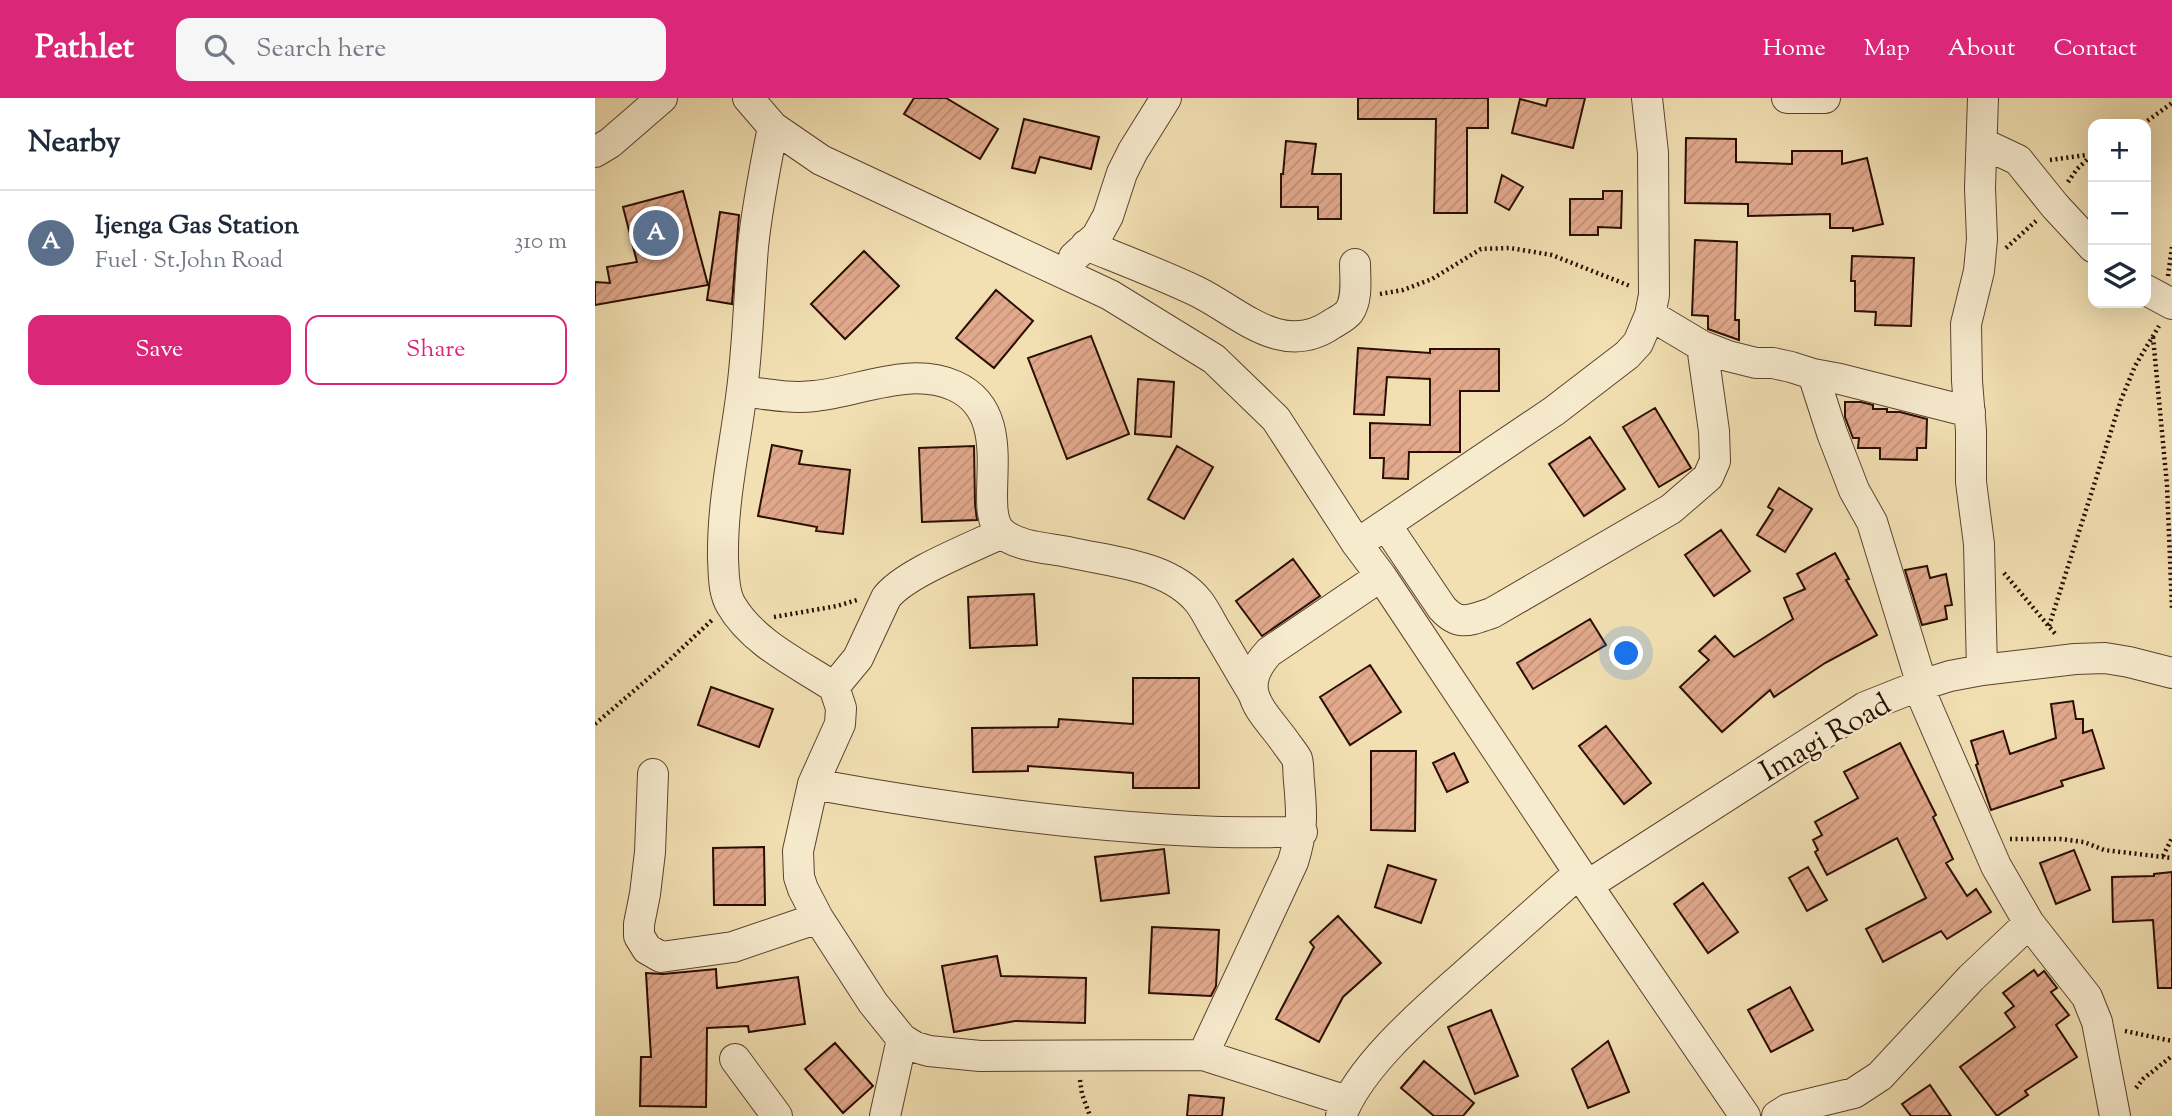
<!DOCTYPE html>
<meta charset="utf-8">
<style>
body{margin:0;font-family:"Sorts Mill Goudy",serif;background:#f6f6f7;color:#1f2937}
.controls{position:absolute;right:21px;top:21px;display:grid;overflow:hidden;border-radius:14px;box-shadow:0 7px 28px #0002}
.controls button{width:63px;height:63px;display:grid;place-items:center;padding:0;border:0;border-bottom:2px solid #e0e1e3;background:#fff;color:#1f2937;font:35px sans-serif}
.you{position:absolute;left:1032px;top:556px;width:24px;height:24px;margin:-18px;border:5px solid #fff;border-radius:50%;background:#1a73e8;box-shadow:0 0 0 10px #1a73e833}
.badge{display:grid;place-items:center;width:46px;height:46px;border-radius:50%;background:#db2777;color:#fff;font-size:23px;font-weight:700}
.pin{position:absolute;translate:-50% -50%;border:4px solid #fff;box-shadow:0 2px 7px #0006}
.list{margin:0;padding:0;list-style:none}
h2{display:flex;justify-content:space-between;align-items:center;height:91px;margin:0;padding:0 28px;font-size:30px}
h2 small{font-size:23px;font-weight:400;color:#747a83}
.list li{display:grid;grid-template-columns:46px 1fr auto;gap:21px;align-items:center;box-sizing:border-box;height:105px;padding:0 28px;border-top:2px solid #e0e1e3}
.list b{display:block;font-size:26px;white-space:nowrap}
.list p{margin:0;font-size:23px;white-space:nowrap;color:#747a83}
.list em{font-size:23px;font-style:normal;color:#747a83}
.actions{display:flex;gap:14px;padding:21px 28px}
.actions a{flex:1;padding:16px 0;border:2px solid #db2777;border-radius:14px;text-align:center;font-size:24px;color:#db2777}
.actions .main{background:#db2777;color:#fff}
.icon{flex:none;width:38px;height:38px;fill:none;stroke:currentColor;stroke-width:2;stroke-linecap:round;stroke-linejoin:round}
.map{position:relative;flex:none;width:1577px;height:1018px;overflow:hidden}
header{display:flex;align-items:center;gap:42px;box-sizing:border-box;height:98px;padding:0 35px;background:#db2777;color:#fff}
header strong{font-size:33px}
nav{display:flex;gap:38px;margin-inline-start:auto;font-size:24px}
.search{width:490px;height:63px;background:#f6f6f7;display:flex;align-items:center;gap:18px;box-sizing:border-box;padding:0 24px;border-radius:14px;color:#747a83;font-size:26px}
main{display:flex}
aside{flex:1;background:#fff}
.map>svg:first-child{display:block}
</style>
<header>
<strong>Pathlet</strong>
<div class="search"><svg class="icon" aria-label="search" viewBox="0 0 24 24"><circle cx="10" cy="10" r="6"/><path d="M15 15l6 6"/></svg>Search here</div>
<nav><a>Home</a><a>Map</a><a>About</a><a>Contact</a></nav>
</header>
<main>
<aside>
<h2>Nearby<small></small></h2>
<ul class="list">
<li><span class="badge" style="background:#5c6f8a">A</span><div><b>Ijenga Gas Station</b><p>Fuel · St.John Road</p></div><em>310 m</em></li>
</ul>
<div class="actions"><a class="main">Save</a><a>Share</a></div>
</aside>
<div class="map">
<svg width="1577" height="1018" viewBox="0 0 1577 1018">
<defs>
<pattern id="building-hatch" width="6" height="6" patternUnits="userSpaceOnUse" patternTransform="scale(1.75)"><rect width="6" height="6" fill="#e2a98d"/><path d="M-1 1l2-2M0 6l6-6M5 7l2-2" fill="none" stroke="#c29078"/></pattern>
</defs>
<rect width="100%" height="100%" fill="#f2e0b3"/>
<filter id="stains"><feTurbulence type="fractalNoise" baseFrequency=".00286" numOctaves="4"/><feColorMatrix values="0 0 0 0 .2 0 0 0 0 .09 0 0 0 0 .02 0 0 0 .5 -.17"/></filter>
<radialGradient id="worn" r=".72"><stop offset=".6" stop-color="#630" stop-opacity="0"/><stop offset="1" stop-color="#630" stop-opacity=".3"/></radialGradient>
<path fill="url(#building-hatch)" stroke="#2a0d03" stroke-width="2" d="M319 0H351L403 31 385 61 309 16Z
M763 0H893V30H872V115H839L841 21H763Z
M953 0H990L978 50 917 35 925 1 951 8Z
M429 21 504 39 496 71 445 59 440 75 417 70Z
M1091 40 1141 41V64L1197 66V53H1247V66L1272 60 1288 126 1258 133V130H1235V116L1153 118V106L1090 105Z
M691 43 721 46 717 76H746V121H723V109H686V76H688Z
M907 77 928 89 914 112 900 104Z
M88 93 113 187 0 207V184L15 185 12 169 42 164 28 109Z
M1008 93H1027L1026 130 1003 129V137H975V101H1008Z
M125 114 144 117 137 206 112 202Z
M1100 142 1142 144 1140 222H1144V242L1113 231V218L1097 217Z
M269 153 304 188 250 241 216 206Z
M1257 158 1319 160 1316 228 1280 227 1281 214 1260 213V183H1256Z
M401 192 438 223 399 270 361 240Z
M496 238 534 336 472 361 433 260Z
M763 250 835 255V251H904V293H865V354H814L813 381 788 380 789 360H775V325L835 327V281L792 279 789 317 759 316Z
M543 281 579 284 576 339 540 336Z
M1250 304H1266L1278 307V311H1292V314H1305L1332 321 1331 350H1322V362L1285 361V350H1263L1264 340H1258L1250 319Z
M1060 310 1096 370 1064 389 1028 329Z
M995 339 1030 391 989 418 954 366Z
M177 347 207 353 204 366 255 372 248 436 221 433 222 429 163 418Z
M379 348 380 406 382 422 327 424 324 350Z
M582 348 618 369 589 421 553 401Z
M1184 390 1217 411 1190 454 1162 437 1178 412 1173 409Z
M1126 432 1155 473 1119 498 1090 457Z
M1240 455 1254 481 1251 482 1282 537 1230 565 1179 599 1175 592 1127 634 1085 589 1114 562 1104 553 1120 538 1139 559 1198 521 1189 500 1210 491 1202 476Z
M698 461 725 498 667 538 641 503Z
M1332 468 1335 480 1351 476 1357 507 1350 508 1352 521 1327 527 1310 472Z
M439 496 442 547 375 550 373 499Z
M995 521 1011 547 938 591 922 565Z
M775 567 806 614 755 647 725 599Z
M538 580H604V690H538V675L433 668V673L378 674 377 630 463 629 464 621 538 626Z
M116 589 178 611 164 649 103 627Z
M1478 603 1481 621H1488V635L1497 632 1509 670 1466 683 1468 688 1396 712 1381 667 1383 666 1376 643 1408 633 1415 656 1461 640 1456 606Z
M1011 628 1056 685 1029 706 984 648Z
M1305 645 1341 717 1338 719 1358 761 1351 765 1372 798 1381 791 1396 814 1352 841 1346 833 1288 864 1271 831 1331 800 1302 740 1232 777 1220 754 1223 752 1218 742 1227 737 1220 724 1263 700 1249 674Z
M776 653H821L820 733 776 732Z
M859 655 873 684 852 694 838 665Z
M169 749 170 807H119L118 750Z
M569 751 574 795 506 803 500 759Z
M1479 752 1495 792 1461 806 1445 765Z
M793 767 841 782 826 825 780 809Z
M1213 769 1232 802 1212 813 1194 780Z
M1577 774V890H1563L1558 822 1518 824 1517 779 1559 778V776Z
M1108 785 1143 834 1113 855 1079 806Z
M743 818 786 865 748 899 724 944 681 921 719 849 715 844Z
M557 829 624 832 621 888 616 898 554 895Z
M402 858 406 878 491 880 490 925 420 923 359 934 347 868Z
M121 871 122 890 203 879 210 926 154 934 153 928 112 930 111 1009 45 1008 46 959H56L51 875 68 876Z
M1439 872 1443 878 1449 873 1462 890 1456 894 1474 917 1461 927 1482 959 1430 993 1433 997 1402 1018 1365 969 1420 929 1410 915 1419 908 1408 895Z
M1195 889 1218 932 1176 954 1153 912Z
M896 912 923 978 880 996 853 929Z
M1013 943 1034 994 993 1010 977 971Z
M240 945 278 988 248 1015 210 971Z
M829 963 879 1005 868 1018H839L806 990Z
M1335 987 1356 1018H1316L1307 1006Z
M594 997 629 1000 627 1018H592Z"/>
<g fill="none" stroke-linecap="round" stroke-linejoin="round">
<defs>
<path id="minor" d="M153 0 178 29 226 62 515 197 619 261 681 321 762 446 786 478 984 775 1150 1018
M1192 0H1230
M178 29C170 69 162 109 158 149 154 197 153 245 147 292 140 349 127 403 128 461 129 476 128 494 136 507 158 545 204 566 239 589L246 610 245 626 218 686 203 753 204 779 208 791 223 820 278 905 307 941 320 949 334 953 385 958 608 957 752 1003
M1387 45 1423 62 1460 108 1498 149
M0 54 15 45 67 0
M491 147C528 162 565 176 601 193 643 213 687 261 737 226 742 223 750 219 754 214 763 201 760 181 760 166
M479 159 502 138 513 118 527 75 538 53 571 0
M1551 192 1577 206
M1055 217 1107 248 1133 258 1161 265H1178L1196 269 1218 276 1245 281 1375 314
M1218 276 1237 335 1259 392 1277 424 1327 587
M147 293C171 296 195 301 220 298 266 293 315 268 360 288 426 318 379 411 407 435 423 449 453 450 473 454 516 464 575 467 604 504 610 512 615 522 620 531 633 552 645 574 658 595
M791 427 847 510C864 529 875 522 897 515L1076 411 1113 379 1120 363 1119 333 1107 248
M762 446 959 313 1032 257 1043 245 1055 217 1059 197 1058 55 1052 0
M1387 572 1384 446 1376 384V333L1372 283 1371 226 1384 173 1387 141 1385 90 1388 0
M1323 588 1401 768 1434 825 1492 899 1502 924 1520 1018
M239 589 263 560 291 500C308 476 378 449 407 435
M58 676 55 754 50 796 44 826V838L52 851 66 859 138 849 223 820
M218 686C344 709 472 727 600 733 635 735 671 734 707 734
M993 787 1270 609 1323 588 1355 578 1387 572 1480 561 1510 560 1534 564 1577 575
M608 957 698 764C708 732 707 716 704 683 703 677 704 668 702 661 700 657 696 652 693 648 671 615 637 594 674 554L786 478
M140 961 182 1018
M290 1018 307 941
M746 1018C766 965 834 909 876 871 912 839 948 807 984 775
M1182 1018 1193 1011 1259 995 1285 978 1376 880 1434 825"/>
</defs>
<use href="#minor" stroke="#5c422f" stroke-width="32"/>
<path stroke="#2a0d03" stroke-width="4.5" stroke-dasharray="2 3.5" stroke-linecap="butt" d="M1548 26 1577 5
M1455 62 1498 56
M1473 84 1482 71 1498 56
M1411 150 1441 123
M1573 178 1577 149
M785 196 808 192 837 181 886 151 915 150 957 157 1035 188
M1558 239 1572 387 1577 510
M1409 475 1462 538
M179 519 242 508 262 502
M1454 528 1526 302 1540 268 1564 228
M0 626 68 568 117 522
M1415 741H1466L1489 744 1509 752 1577 760
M1568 758 1577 740
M1530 933 1577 943
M485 982 487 996 495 1018
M1541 990 1548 981 1577 958"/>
<use href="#minor" stroke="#f7ebce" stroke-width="30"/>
</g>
<g text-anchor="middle" stroke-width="5" stroke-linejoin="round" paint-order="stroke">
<g font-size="30" fill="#2a0d03" stroke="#f7ebce">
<text transform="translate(1230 639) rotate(-30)" y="10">Imagi Road</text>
</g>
</g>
<rect width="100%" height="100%" filter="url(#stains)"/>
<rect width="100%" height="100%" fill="url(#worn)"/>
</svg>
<div class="controls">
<button>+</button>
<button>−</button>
<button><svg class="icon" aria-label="layers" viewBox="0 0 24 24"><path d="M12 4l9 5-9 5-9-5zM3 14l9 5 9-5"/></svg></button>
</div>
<div class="you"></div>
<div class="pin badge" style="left:61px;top:135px;background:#5c6f8a">A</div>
</div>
</main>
